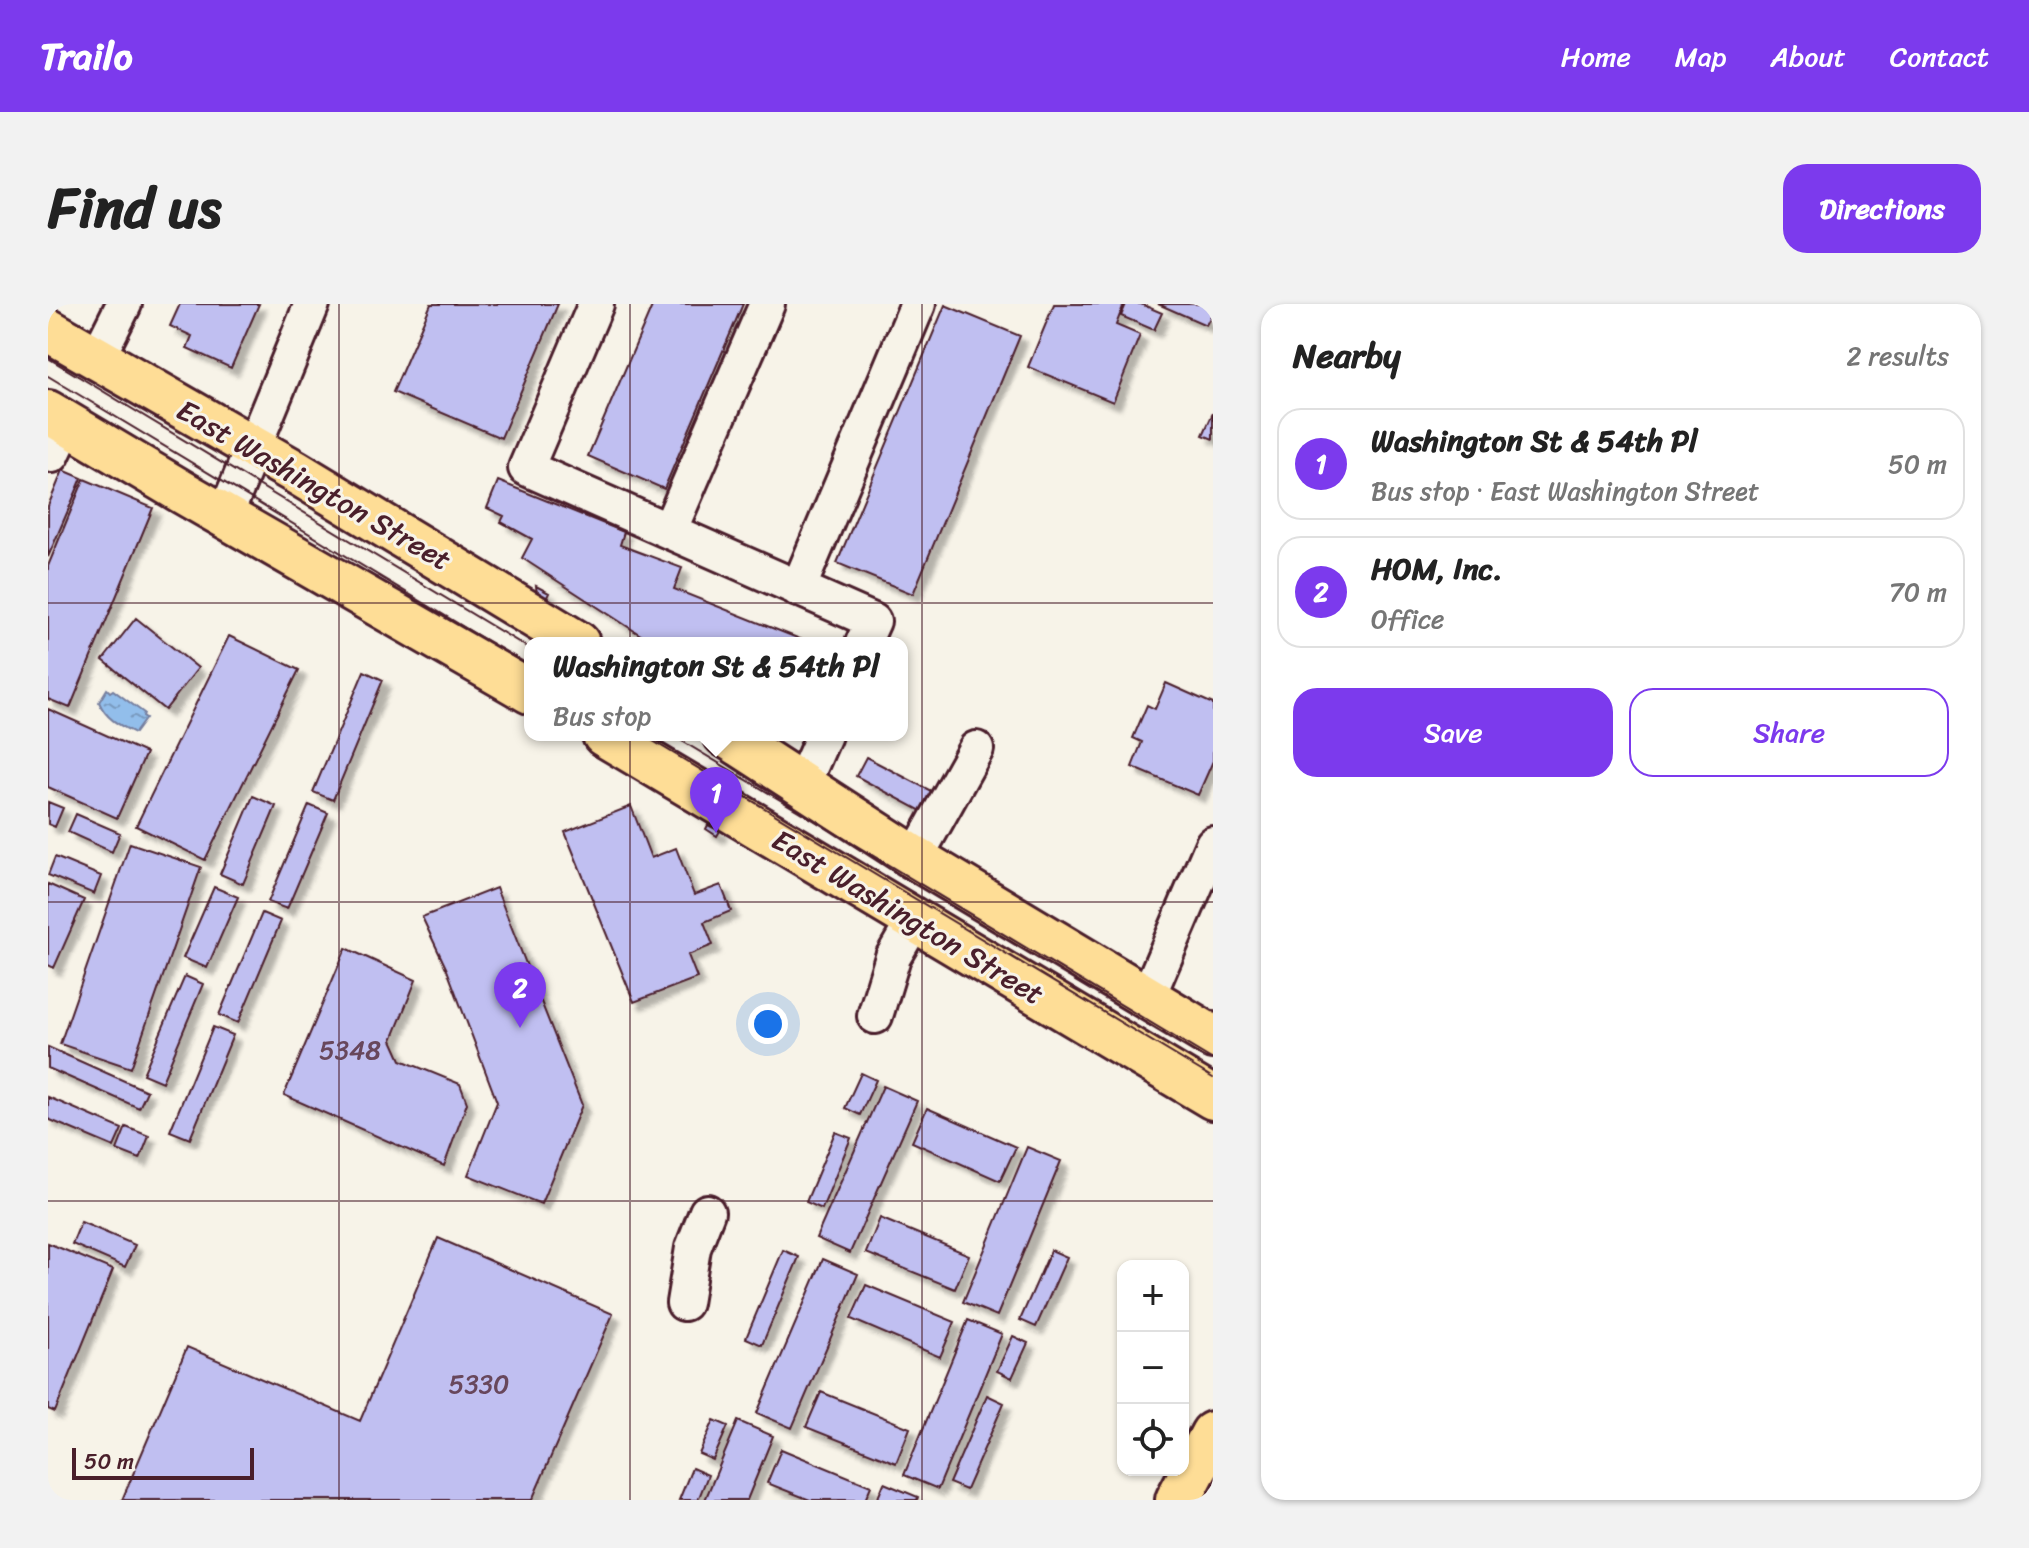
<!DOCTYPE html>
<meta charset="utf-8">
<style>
body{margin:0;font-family:Sriracha,sans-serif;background:#f2f2f2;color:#222}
.controls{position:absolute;right:24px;bottom:24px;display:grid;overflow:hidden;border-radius:16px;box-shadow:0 2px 6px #0004}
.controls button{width:72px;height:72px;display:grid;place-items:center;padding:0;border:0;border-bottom:2px solid #e0e0e0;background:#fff;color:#222;font:40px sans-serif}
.scale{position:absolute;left:24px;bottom:20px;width:182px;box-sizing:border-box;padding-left:8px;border:4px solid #4a1f2b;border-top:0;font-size:22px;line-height:28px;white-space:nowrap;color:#4a1f2b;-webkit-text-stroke:6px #f7f3e8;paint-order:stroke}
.you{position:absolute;left:720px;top:720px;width:28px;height:28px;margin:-20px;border:6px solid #fff;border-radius:50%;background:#1a73e8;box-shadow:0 0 0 12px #1a73e833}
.badge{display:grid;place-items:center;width:52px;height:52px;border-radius:50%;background:#7c3aed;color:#fff;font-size:26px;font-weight:700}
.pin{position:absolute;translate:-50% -66px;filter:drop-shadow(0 2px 4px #0008)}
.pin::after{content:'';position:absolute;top:42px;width:28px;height:24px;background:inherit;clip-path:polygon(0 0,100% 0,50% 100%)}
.popup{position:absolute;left:476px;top:333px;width:384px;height:104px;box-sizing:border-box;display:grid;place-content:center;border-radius:16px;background:#fff;filter:drop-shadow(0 2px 6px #0005);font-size:26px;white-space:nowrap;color:#767676}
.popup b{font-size:30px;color:#222}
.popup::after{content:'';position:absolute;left:50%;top:100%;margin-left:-16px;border:16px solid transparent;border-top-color:#fff}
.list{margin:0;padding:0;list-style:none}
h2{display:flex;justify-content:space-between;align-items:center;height:104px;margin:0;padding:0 32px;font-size:34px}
h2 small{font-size:26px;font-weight:400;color:#767676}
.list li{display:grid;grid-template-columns:52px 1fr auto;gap:24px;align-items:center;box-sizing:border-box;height:112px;margin:0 16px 16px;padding:0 16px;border:2px solid #e0e0e0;border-radius:24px}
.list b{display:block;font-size:30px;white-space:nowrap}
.list p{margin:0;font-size:26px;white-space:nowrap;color:#767676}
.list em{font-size:26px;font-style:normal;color:#767676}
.actions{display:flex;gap:16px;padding:24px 32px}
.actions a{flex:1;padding:18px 0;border:2px solid #7c3aed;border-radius:24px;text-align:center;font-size:28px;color:#7c3aed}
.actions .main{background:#7c3aed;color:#fff}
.icon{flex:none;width:44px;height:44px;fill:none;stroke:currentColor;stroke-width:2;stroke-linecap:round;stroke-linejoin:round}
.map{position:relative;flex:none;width:1165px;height:1196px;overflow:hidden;border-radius:24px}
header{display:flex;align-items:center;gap:48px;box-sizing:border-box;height:112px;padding:0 40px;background:#7c3aed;color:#fff}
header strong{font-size:38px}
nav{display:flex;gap:44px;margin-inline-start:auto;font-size:28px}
.intro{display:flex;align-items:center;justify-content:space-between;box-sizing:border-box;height:192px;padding:0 48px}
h1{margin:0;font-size:56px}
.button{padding:20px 36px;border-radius:24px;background:#7c3aed;color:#fff;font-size:28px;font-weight:700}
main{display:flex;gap:48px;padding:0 48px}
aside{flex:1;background:#fff;border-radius:24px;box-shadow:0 2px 6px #0004}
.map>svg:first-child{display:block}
</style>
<header>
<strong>Trailo</strong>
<nav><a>Home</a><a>Map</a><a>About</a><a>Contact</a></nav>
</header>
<div class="intro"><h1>Find us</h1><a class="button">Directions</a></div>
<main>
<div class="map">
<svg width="1165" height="1196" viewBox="0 0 1165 1196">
<defs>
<pattern id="water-ripples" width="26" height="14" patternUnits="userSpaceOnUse" patternTransform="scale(2)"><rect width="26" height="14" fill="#92beeb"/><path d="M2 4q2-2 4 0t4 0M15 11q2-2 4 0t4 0" fill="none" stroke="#799abf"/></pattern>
<filter id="shadow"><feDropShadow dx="7" dy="7" stdDeviation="2" flood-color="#0004"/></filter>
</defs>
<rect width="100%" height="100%" fill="#f7f3e8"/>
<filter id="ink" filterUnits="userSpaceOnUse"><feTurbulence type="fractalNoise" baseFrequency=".0125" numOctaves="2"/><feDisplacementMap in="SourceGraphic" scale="16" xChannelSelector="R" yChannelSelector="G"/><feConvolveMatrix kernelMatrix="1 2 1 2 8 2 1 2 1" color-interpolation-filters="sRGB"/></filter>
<g filter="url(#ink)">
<path fill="url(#water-ripples)" stroke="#757e9e" stroke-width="2" d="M59 385 62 388 65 386 96 409 95 412 98 414 87 429C71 421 58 415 51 398Z"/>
<path fill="#c0bff1" stroke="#4a1f2b" stroke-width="2" filter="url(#shadow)" d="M132 0H211L183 64 139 44 144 32 122 22Z
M383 0H510L453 134 345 88Z
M605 0H695L616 185 540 152Z
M1006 0H1076L1068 21 1092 31 1065 98 980 63Z
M1078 0H1093L1114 9 1106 26 1073 12Z
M1110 0H1165V8L1158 21Z
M897 1 972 32 865 290 789 259Z
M1165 109V135L1155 131Z
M15 166 34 174 0 253V202Z
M36 175 105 204 22 404 0 395V262Z
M450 177 576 228 572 241 634 264 626 285 762 339H605L474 254 484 235 453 218 456 212 439 204Z
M488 282 501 289 498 295 489 290Z
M88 314 150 364 117 406 55 356Z
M181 332 251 366 157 556 88 522Z
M316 367 335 376 285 496 265 488Z
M1118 379 1165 400V457L1150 491 1084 463 1094 438 1085 434 1099 401 1107 405Z
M0 405 98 449 69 514 0 483Z
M818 453 885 488 875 508 808 472Z
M205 492 228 502 195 580 172 570Z
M0 498 15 504 7 523 0 520Z
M261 501 280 509 239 605 220 598Z
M583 502 603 554 628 544 646 591 673 581 683 607 656 618 665 641 640 651 649 674 586 698 517 528Z
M28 510 72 529 64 548 20 528Z
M660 521 672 527 669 532 658 525Z
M82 539 153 563 83 764 12 740Z
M7 553 53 572 46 590 0 571Z
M0 580 36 596 6 664 0 661Z
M166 583 190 593 159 664 135 654Z
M448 584 534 801 493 900 420 871 449 798 399 666 374 613Z
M214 609 233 617 190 719 171 711Z
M298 644 368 676 344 736 353 756 412 780 419 799 396 862 236 791Z
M137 672 155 680 114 778 95 770Z
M165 723 185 731 142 835 122 827Z
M0 743 99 787 91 804 0 764Z
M813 769 828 776 812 811 797 804Z
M835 782 869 797 802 949 768 934Z
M0 793 74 825 66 843 0 815Z
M879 804 968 843 952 877 864 838Z
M78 823 101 832 92 855 69 846Z
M787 828 803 834 774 905 758 898Z
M979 843 1013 857 949 1012 915 998Z
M832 914 921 951 907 985 818 949Z
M33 918 87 941 77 963 24 940Z
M390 934 565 1010 484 1196H74L139 1043 312 1117Z
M0 939 65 966 7 1108 0 1105Z
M735 946 751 953 714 1041 698 1034Z
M1003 946 1019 953 988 1023 972 1016Z
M775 955 810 970 744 1124 709 1109Z
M818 981 907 1018 892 1053 803 1015Z
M920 1016 954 1030 890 1185 856 1171Z
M965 1032 980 1039 964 1074 949 1067Z
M773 1088 862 1124 848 1159 758 1123Z
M939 1091 956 1099 918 1186 901 1179Z
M666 1116 680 1122 665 1156 651 1150Z
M690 1117 725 1132 699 1196H657Z
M733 1145 823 1182 817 1196H762L719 1179Z
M644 1164 660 1171 650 1196H631Z
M836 1179 870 1193 869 1196H829Z"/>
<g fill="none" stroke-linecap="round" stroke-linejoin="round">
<defs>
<path id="minor" d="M548 0 478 164 825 317 815 339
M49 54 76 0
M4 151 19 119
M177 212 264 0
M621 227 719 0
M750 285 870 0
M754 481 776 431
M867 554 928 445
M1099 694 1165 540
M827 712 845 653 866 617
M636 999 645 944 659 908"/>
<path id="major" d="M0 26 246 167 530 339
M0 108 136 189 482 388
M556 431 1165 794
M677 431 867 554 1165 733"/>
<path id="highway" d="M1130 1196 1165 1130"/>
</defs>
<use href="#minor" stroke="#4a1f2b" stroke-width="40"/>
<use href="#major" stroke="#4a1f2b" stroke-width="48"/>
<use href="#highway" stroke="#4a1f2b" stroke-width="50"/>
<use href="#minor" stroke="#f7f3e8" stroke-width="34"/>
<use href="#major" stroke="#fedd96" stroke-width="42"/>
<use href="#highway" stroke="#fedd96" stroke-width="44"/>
<path stroke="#4a1f2b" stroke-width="2" d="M0 54 482 345
M0 72 482 363
M595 431 1165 774
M624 431 1165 756"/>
</g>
</g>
<path fill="none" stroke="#4a1f2b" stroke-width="2" stroke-opacity="0.55" d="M291 0V1196M582 0V1196M874 0V1196M0 299H1165M0 598H1165M0 897H1165"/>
<g text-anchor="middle" stroke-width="6" stroke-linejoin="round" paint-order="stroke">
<g font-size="26" fill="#68475c">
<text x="302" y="755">5348</text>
<text x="431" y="1089">5330</text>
</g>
<g font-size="30" fill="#4a1f2b" stroke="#f7f3e8">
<text transform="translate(266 181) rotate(30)" y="10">East Washington Street</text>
<text transform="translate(860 613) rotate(31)" y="10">East Washington Street</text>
</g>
</g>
</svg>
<div class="controls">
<button>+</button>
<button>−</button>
<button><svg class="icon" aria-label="locate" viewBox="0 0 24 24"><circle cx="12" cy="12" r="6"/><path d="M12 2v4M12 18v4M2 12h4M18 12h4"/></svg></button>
</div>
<div class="scale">50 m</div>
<div class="you"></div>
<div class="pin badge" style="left:668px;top:529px">1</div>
<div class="popup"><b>Washington St &amp; 54th Pl</b>Bus stop</div>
<div class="pin badge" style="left:472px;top:724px">2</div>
</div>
<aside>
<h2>Nearby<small>2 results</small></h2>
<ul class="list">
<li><span class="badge">1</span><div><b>Washington St &amp; 54th Pl</b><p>Bus stop · East Washington Street</p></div><em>50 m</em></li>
<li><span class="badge">2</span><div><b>HOM, Inc.</b><p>Office</p></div><em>70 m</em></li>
</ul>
<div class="actions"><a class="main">Save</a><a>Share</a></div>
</aside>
</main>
